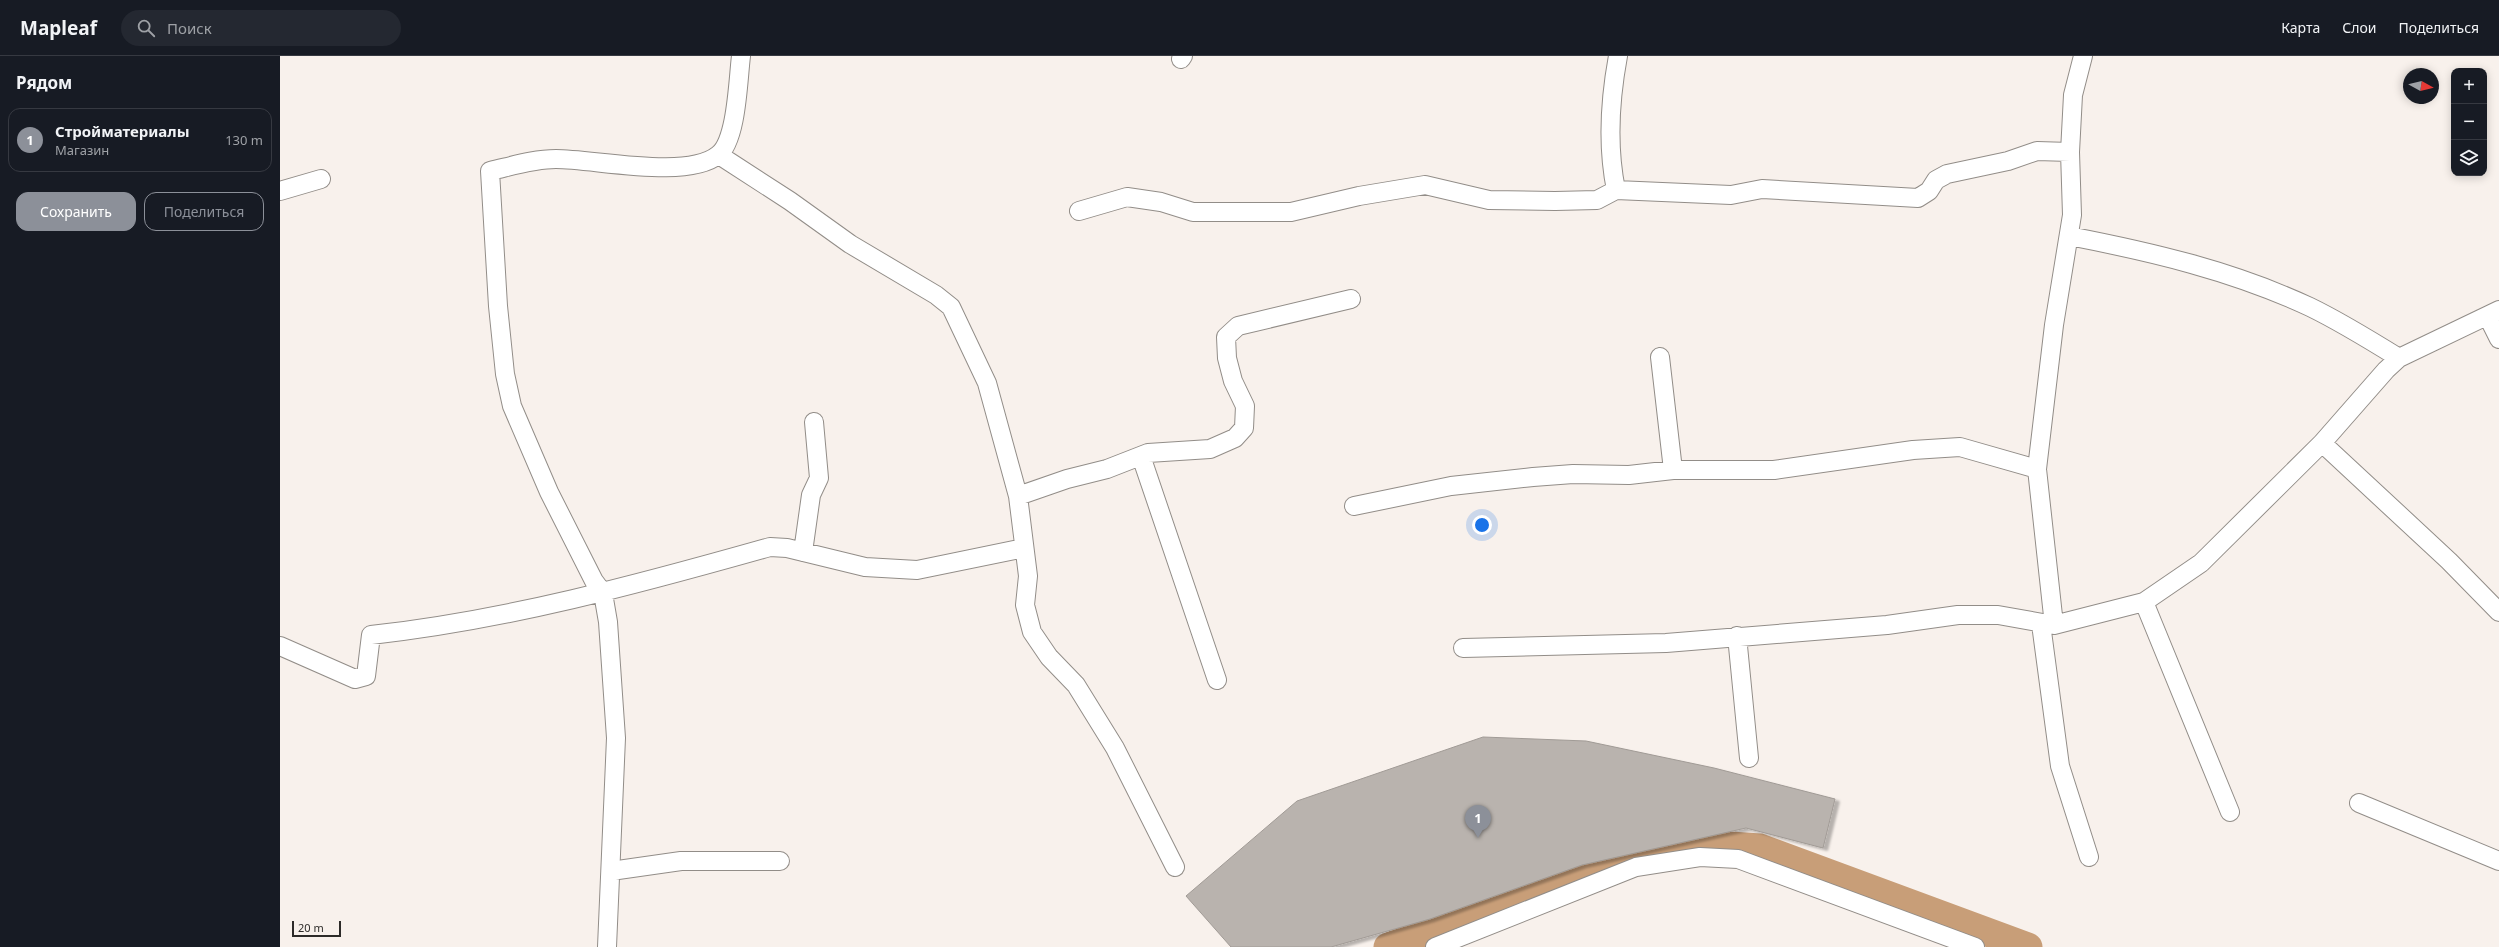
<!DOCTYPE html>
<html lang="ru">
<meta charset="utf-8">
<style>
body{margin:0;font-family:"Noto Sans",sans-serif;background:#242831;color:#f1f3f6}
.controls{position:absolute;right:12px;top:12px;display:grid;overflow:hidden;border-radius:8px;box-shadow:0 2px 10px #0003}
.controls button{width:36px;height:36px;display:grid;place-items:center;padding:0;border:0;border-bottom:1px solid #363941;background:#171b24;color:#f1f3f6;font:20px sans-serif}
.compass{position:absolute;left:2123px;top:12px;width:36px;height:36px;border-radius:50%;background:#171b24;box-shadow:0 2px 10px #0003;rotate:98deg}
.scale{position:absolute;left:12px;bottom:10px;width:49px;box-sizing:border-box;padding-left:4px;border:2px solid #2d2b29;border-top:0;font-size:11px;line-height:14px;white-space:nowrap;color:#2d2b29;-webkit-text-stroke:3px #f8f1ec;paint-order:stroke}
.you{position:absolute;left:1202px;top:469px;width:14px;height:14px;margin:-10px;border:3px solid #fff;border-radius:50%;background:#1a73e8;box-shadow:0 0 0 6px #1a73e833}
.badge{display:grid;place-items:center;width:26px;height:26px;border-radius:50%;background:#8c9099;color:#fff;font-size:13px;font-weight:700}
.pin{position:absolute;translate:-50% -33px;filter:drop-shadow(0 1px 2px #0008)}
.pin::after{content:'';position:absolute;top:21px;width:14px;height:12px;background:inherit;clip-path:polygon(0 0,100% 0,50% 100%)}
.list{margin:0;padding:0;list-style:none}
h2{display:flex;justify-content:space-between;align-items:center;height:52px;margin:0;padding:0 16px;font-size:17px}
h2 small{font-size:13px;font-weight:400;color:#9ea1a6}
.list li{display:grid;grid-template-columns:26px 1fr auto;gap:12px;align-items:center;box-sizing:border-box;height:64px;margin:0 8px 8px;padding:0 8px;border:1px solid #363941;border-radius:12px}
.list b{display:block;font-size:15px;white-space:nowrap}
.list p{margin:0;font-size:13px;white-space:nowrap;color:#9ea1a6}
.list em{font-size:13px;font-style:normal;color:#9ea1a6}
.actions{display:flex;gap:8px;padding:12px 16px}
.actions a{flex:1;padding:9px 0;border:1px solid #8c9099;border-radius:12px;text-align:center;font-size:14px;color:#8c9099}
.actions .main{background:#8c9099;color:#fff}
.icon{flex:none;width:22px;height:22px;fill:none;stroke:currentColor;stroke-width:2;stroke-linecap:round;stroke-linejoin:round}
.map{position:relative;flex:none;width:2219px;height:891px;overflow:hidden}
header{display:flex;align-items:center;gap:24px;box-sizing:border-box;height:56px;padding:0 20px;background:#171b24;border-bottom:1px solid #363941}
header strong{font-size:19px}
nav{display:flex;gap:22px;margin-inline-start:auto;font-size:14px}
.search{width:280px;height:36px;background:#242831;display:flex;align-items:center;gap:10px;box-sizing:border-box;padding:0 14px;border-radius:22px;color:#9ea1a6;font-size:15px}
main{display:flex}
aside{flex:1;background:#171b24}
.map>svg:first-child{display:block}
</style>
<header>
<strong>Mapleaf</strong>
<div class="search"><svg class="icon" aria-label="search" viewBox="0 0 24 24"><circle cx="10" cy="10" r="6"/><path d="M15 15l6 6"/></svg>Поиск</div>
<nav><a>Карта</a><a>Слои</a><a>Поделиться</a></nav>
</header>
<main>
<aside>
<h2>Рядом<small></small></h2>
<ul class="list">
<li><span class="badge">1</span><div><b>Стройматериалы</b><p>Магазин</p></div><em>130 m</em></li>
</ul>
<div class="actions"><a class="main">Сохранить</a><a>Поделиться</a></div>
</aside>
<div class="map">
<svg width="2219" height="891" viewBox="0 0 2219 891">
<defs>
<filter id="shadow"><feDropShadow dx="4.5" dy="2.5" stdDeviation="1" flood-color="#0004"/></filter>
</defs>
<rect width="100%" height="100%" fill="#f8f1ec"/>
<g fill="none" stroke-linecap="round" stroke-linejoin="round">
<path stroke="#c89e78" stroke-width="29" d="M1108 891 1359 799 1420 788 1480 792 1748 891"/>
</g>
<path fill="#b9b3ae" stroke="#a19b96" filter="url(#shadow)" d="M1203 681 1306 685 1434 712 1555 743 1543 792 1466 772 1302 809 1150 863 1051 891H951L906 840 1017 745Z"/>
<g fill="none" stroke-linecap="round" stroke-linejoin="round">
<defs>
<path id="minor" d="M1338 0C1330 43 1327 90 1336 134L1451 139 1482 133 1638 142 1649 135 1656 124 1667 118 1728 105 1757 95 1790 96
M901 3 903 0
M439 99 510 145 570 188 656 239 671 251 707 327 738 440 748 520 745 549 752 576 769 601 796 629 835 692 895 811
M0 135 41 123
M799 155 847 141 881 146 913 156H1011L1079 140 1145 129 1209 144 1275 145 1317 144 1336 134
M1789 180C1872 196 1953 215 2030 251 2061 266 2090 284 2119 302
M2208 261 2219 283
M1380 301 1393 414
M2042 387 2169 505 2219 556
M861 400 937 624
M738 440 787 423 827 413 868 397 930 393 955 382 964 372 965 350 953 325 947 302 946 281 958 270 1071 243
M1074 450 1171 430 1253 421 1293 418 1349 419 1393 414H1494L1633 394 1680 391 1757 413
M523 496 531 439 539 422 534 366
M1864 546 1950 756
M1761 568 1780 710 1809 801
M1774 569 1757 413 1774 269 1792 159 1790 96 1793 39 1803 0
M1457 580 1469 702
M0 590 75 623 86 620 91 579C227 564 359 528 490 491L507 492 585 511 637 514 744 492
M1183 592 1386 587 1607 569 1678 559H1718L1774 569 1864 546 1921 507 2042 387 2106 314 2119 302 2219 254
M2079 747 2219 805
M331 815 401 805H500
M327 891 336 682 328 566 323 537 314 525 269 436 232 350 225 318 218 250 210 115C232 110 254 103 276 103 315 103 407 124 438 99 457 85 458 23 461 0
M1155 891 1356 811 1420 801 1458 803 1695 891"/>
</defs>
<use href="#minor" stroke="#928d88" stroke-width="20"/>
<use href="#minor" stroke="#fff" stroke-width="18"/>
</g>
</svg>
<div class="controls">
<button>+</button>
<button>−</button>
<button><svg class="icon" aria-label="layers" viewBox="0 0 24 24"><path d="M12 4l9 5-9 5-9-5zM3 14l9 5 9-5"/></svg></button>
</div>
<svg class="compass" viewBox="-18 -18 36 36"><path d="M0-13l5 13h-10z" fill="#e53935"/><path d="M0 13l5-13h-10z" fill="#9ea1a6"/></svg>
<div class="scale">20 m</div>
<div class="you"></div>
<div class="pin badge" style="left:1198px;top:782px">1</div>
</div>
</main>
